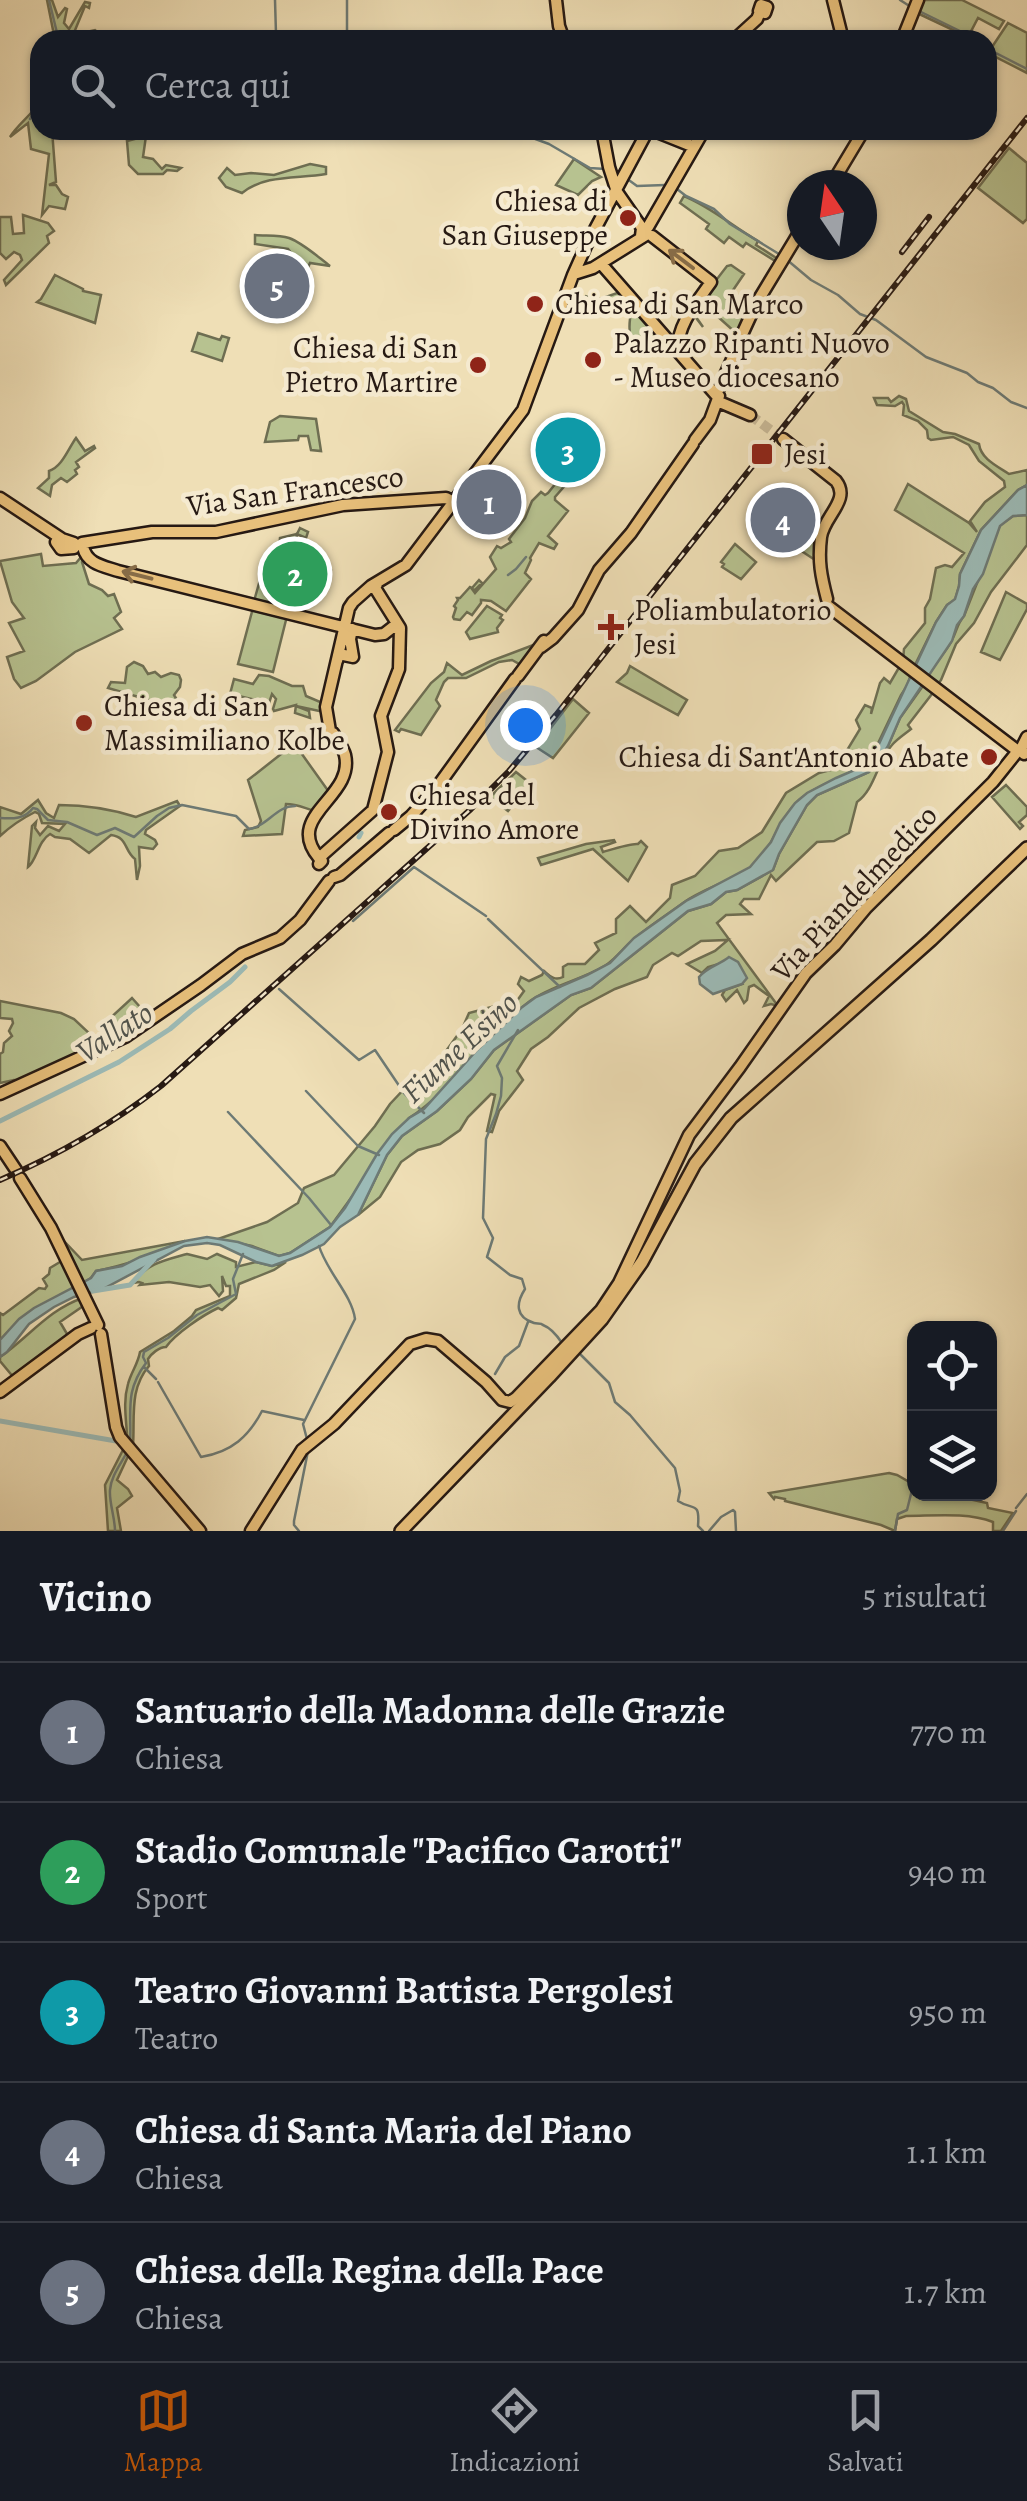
<!DOCTYPE html>
<html lang="it">
<style>
body{margin:0;font-family:Alegreya,serif;background:#20242c;color:#f1f3f6}
.controls{position:absolute;right:30px;bottom:30px;display:grid;overflow:hidden;border-radius:20px;box-shadow:0 2px 8px #0004}
.controls button{width:90px;height:90px;display:grid;place-items:center;padding:0;border:0;border-bottom:2px solid #363941;background:#171b24;color:#f1f3f6;font:50px sans-serif}
.compass{position:absolute;left:787px;top:170px;width:90px;height:90px;border-radius:50%;background:#171b24;box-shadow:0 2px 8px #0004;rotate:347deg}
.you{position:absolute;left:525px;top:725px;width:35px;height:35px;margin:-25px;border:8px solid #fff;border-radius:50%;background:#1a73e8;box-shadow:0 0 0 15px #1a73e833}
.badge{display:grid;place-items:center;width:65px;height:65px;border-radius:50%;background:#b45309;color:#fff;font-size:32px;font-weight:700}
.pin{position:absolute;translate:-50% -50%;border:5px solid #fff;box-shadow:0 2px 10px #0006}
.list{margin:0;padding:0;list-style:none}
h2{display:flex;justify-content:space-between;align-items:center;height:130px;margin:0;padding:0 40px;font-size:42px}
h2 small{font-size:32px;font-weight:400;color:#9ea1a6}
.list li{display:grid;grid-template-columns:65px 1fr auto;gap:30px;align-items:center;box-sizing:border-box;height:140px;padding:0 40px;border-top:2px solid #363941}
.list b{display:block;font-size:38px;white-space:nowrap}
.list p{margin:0;font-size:32px;white-space:nowrap;color:#9ea1a6}
.list em{font-size:32px;font-style:normal;color:#9ea1a6}
.icon{flex:none;width:55px;height:55px;fill:none;stroke:currentColor;stroke-width:2;stroke-linecap:round;stroke-linejoin:round}
.map{position:relative;flex:none;width:1027px;height:1531px;overflow:hidden}
.search{position:absolute;background:#171b24;box-shadow:0 2px 8px #0004;left:30px;right:30px;top:30px;height:110px;display:flex;align-items:center;gap:25px;box-sizing:border-box;padding:0 35px;border-radius:30px;color:#9ea1a6;font-size:38px}
.sheet{height:830px;background:#171b24}
nav{display:flex;justify-content:space-around;align-items:center;box-sizing:border-box;height:140px;border-top:2px solid #363941;background:#171b24;font-size:28px;color:#9ea1a6}
nav a{display:grid;justify-items:center;gap:5px}
nav .on{color:#b45309}
.map>svg:first-child{display:block}
</style>
<div class="map">
<svg width="1027" height="1531" viewBox="0 0 1027 1531">
<rect width="100%" height="100%" fill="#efdfb6"/>
<filter id="stains"><feTurbulence type="fractalNoise" baseFrequency=".002" numOctaves="4"/><feColorMatrix values="0 0 0 0 .2 0 0 0 0 .09 0 0 0 0 .02 0 0 0 .5 -.17"/></filter>
<radialGradient id="worn" r=".72"><stop offset=".6" stop-color="#630" stop-opacity="0"/><stop offset="1" stop-color="#630" stop-opacity=".3"/></radialGradient>
<path fill="#b7c290" stroke="#6e6e52" stroke-width="2.5" d="M47 0H52L58 17 65 8 67 9 64 23 69 29 85 2 90 3 89 8 85 6 73 35 95 30 102 36 76 40H55Z
M920 0H962L1004 21 999 29 978 18 968 37 917 13Z
M1008 23 1027 33V73L988 53Z
M40 101 35 120H40V130H52L56 182 49 185H56L62 194 68 197 65 209 49 206 42 215 49 154 31 149 28 123 10 137C18 124 32 115 40 101Z
M146 136 143 157 153 159 162 169 166 165 181 168 177 171 167 170 163 174H138L129 165 127 141Z
M1009 148 1027 163V219L1023 223 978 188Z
M574 159 601 177 592 181 578 195 556 185Z
M310 164 326 167V174C297 179 266 174 242 193L226 187 219 178 227 168 235 175 251 173 274 175Z
M684 196C711 207 732 226 758 241L756 245 781 261 780 264 746 243 743 247 729 237 724 243 706 229 709 224 680 203Z
M23 215 48 223 54 231 47 236 49 243 6 285 4 280 22 260 20 255 14 252 6 259 0 253V217H11L13 234 24 233Z
M255 235C266 236 279 235 289 238 303 243 318 257 330 266L310 263 304 276 280 264 292 254 288 249 255 244Z
M731 265 744 274 727 299 747 315 735 339 736 333 716 315 713 316 705 309 698 311 696 317 703 327 693 314 694 309 727 266Z
M55 275 83 289V291L101 295 95 323 37 302 41 299Z
M617 293 624 297 658 336 649 351C631 347 628 336 630 319 630 316 631 313 630 311 625 297 599 310 585 296L597 300Z
M198 333 220 340 222 336 229 338 222 361 192 351Z
M899 396 906 399 909 411 943 432 955 434 979 444C981 459 997 466 1009 474L1027 470V485L1018 490 981 530 960 574 959 586 955 600 947 605 936 622 913 669 903 661 904 649 925 623V608L930 599 936 568 945 565 952 567 964 553 895 510 908 484 969 523 977 532 970 521 985 502 1005 487 1004 481 979 461 969 445 953 437 931 440 928 438 927 430 918 421 903 415 904 405 902 402 895 406 877 405 874 398H888L891 402Z
M280 416 316 419 321 451 311 450 308 436H299L298 440 265 442 270 422Z
M76 438 85 451 94 446 95 448 76 462 79 467 75 470 77 474 67 482 61 478 52 485 50 496 38 488 49 478V471C62 467 68 449 76 438Z
M571 463 575 469 571 472 569 481 555 497V500L568 511 548 536 557 544 554 549 539 543 530 558 531 560 525 573 531 579 506 611 491 601 481 600V603L472 615 467 612 460 620 454 619 453 617 456 608 454 606 458 600 457 598H460L470 587 472 588 479 580 482 583 475 590 472 589 475 593 496 569 490 557 497 546 501 548 511 542 509 539 525 518 532 501 541 492 545 495 548 493 568 468 567 465Z
M799 514 821 527 815 560 779 536 789 527Z
M1027 515V545L991 592 974 623 956 644 941 680 936 686 927 679C933 664 945 654 952 640 957 631 957 624 964 616L1000 525 1013 516Z
M300 528 308 532 306 538 297 534 296 542 291 544 289 551 326 561 331 570 327 587 317 593 304 590 298 612 254 601 268 552 274 548 279 549 280 538 297 534Z
M735 544 756 562 741 579 722 567 724 564 721 562Z
M41 554 43 566 76 563 82 556 84 557 82 562 89 584 102 590 108 596 114 594 121 612 114 618 122 629 75 652 36 681 21 688 14 679 7 657 24 651 9 623 24 618 12 602 0 561Z
M1006 592 1027 604V609L1000 660 981 652Z
M487 606 502 615 500 618 503 620 497 628 498 632 470 639 466 632Z
M253 608 287 616 273 672 238 664Z
M536 644 523 666 512 660 499 662 466 678H448L444 682 436 700 440 706 421 735 401 729 399 732 395 730 431 683 444 672 447 663 462 675 491 661Z
M134 662 143 666 148 674 155 672 161 677 171 673 179 675 181 680 180 687 174 695 180 705 173 703 171 708H168L163 717 159 703 108 688 111 682 125 683 127 667Z
M901 664 912 672 907 686 901 695 871 758C857 774 819 782 799 800 778 819 773 850 751 867 730 882 704 888 683 903 667 915 649 926 634 939 624 947 617 958 606 965 582 980 552 985 530 1001 486 1033 454 1090 409 1118L330 1227 290 1253 279 1256 252 1246 218 1239 267 1222 298 1203 304 1188 334 1175 375 1126 390 1104 406 1087 415 1082 438 1062 462 1029 469 1013 495 1006 509 1007 514 1005 524 991 518 984 521 977 529 981 542 975 544 971C551 977 555 981 563 977V967L568 964H585L599 950 595 943 616 933V919L630 906 646 922 670 898 672 885 695 876 719 851 738 848 762 832 786 793 819 773 831 770 843 757 860 729 856 720 865 705 872 708 871 714 880 683 884 678 890 683Z
M630 666 687 700 678 715 617 682 627 673Z
M259 675 269 676 292 686H303L306 696 325 704 324 712 296 706 309 711 310 718 295 713 296 705 274 711 273 709 276 699 272 694 269 703 230 694 234 679 253 684Z
M925 683 935 690 908 725 911 729C905 734 897 739 892 745 877 762 875 789 857 802L849 833 834 841 817 842 776 881 771 875 759 899H744L740 904 751 914 726 915 717 923 778 1006 771 1004 764 1006 769 996 754 985 749 987 747 1000 744 1003 737 990 726 1001 722 995 725 990 742 984 719 964 708 967 702 973 687 964 715 951 728 940 701 941 678 956 672 953 653 965 647 977 615 989 579 1008 548 1037 531 1049 517 1071 523 1080 499 1111 492 1132 487 1131 495 1095 491 1094 468 1117 460 1130 440 1144 418 1150 401 1162 380 1197 358 1215 387 1155 402 1136 437 1111 471 1079 494 1050 571 995 591 988 688 911 711 904 726 892 737 890 773 870 779 854 807 805 817 795 869 772 888 746 900 718Z
M573 699 589 713 553 758 536 747Z
M294 749 299 750 329 792 315 811C304 808 297 804 286 804L282 834 243 836 245 830 258 827 261 821 248 780 285 751Z
M516 772 531 784 508 811 490 797Z
M1006 785 1027 807V815L1019 822 1023 826 1020 829 992 797Z
M38 800 46 813 54 818 59 805C86 805 111 809 136 817L177 801 180 806 146 830 145 834 155 840 157 844 153 849 139 847 140 866 137 880 135 859C124 851 128 837 111 835L89 853 70 839 55 837 50 834C38 841 37 860 28 867L32 826 36 822 35 828 40 835 48 826 59 831 65 824 42 823 39 814 35 812C21 819 12 825 0 836V807L21 814Z
M614 840 615 842 601 847 603 852C610 850 631 843 638 844L641 841 647 847 628 881 593 849 541 865 538 858 586 844Z
M132 998 149 1017 119 1038 106 1022Z
M0 1001 61 1013 74 1019 90 1034 91 1045 89 1046 91 1050 25 1081 14 1080 0 1083V1054L3 1052 4 1043 12 1036 9 1031 13 1023 12 1019 0 1018Z
M64 1241 82 1260 185 1241C159 1253 124 1266 96 1271L91 1278 80 1285 60 1243Z
M187 1254 207 1259 217 1254 236 1262V1267L256 1262 272 1266 286 1262 274 1270 239 1284 236 1298 222 1310 218 1308C203 1315 175 1334 166 1347 159 1347 151 1354 148 1359L149 1366C129 1389 135 1417 133 1446L121 1437 127 1435C126 1418 123 1401 128 1384 131 1372 138 1364 140 1352L174 1331 192 1316 196 1310 230 1296V1286H226L222 1276 223 1291 219 1296 210 1285 200 1287 169 1282 140 1285 142 1283 139 1282 133 1283C147 1263 166 1260 187 1254Z
M65 1259 77 1286C43 1305 27 1311 0 1340V1313L3 1315 39 1288 45 1289 47 1286 43 1279 49 1274 50 1268Z
M83 1298 86 1304 60 1322 70 1339 15 1379 0 1361V1357C28 1338 49 1309 83 1298Z
M125 1446 130 1452 117 1480 128 1489 132 1496 117 1508 121 1531H108L105 1485Z
M889 1473 897 1475 911 1483 912 1490 914 1485V1494H946L987 1503 988 1508 1013 1513 1001 1531H993V1522C966 1512 934 1516 906 1516L897 1519 895 1531 881 1525 785 1501V1499L775 1497 774 1499 769 1493Z"/>
<path fill="#9cbbb7" stroke="#6d7a75" stroke-width="2.5" d="M1027 485V515L1013 516 1000 526 983 574 973 589 964 616 957 625 952 641 900 718 888 746 879 760 869 772 817 795 807 805 779 854 773 870 737 890 726 892 711 904 688 911 591 988 571 995 494 1050 471 1079 437 1111 402 1136 387 1155 358 1215 340 1227 324 1244 302 1255 272 1266 256 1262 220 1245 207 1243 184 1246 103 1289 74 1297 54 1307 29 1324 7 1352 0 1357V1340L19 1319 34 1308 91 1278 96 1271 122 1266 140 1257 185 1241 207 1237 238 1242 279 1256 290 1253 330 1227 345 1208 377 1154 392 1134 409 1118 424 1109 477 1050 521 1008 536 997 587 975 610 963 634 938 686 901 750 867 771 842 780 823 795 803 807 793 836 778 864 766 879 744 936 622 947 605 955 599 959 586 960 574 981 530 1018 490Z
M729 957 738 962 747 978 742 984 713 994 700 984 699 977C707 967 719 965 729 957Z"/>
<g fill="none" stroke-linecap="round" stroke-linejoin="round">
<path stroke="#6d7a75" stroke-width="2.5" d="M49 0 58 37C81 44 101 28 126 40
M275 0 276 34
M347 0V40
M900 0 911 7
M919 11 968 35
M990 50 1027 69
M30 119 40 104
M511 130 549 144 590 168 605 169
M626 178 637 186 665 185
M677 189 686 196 714 209 730 224 779 254
M786 259 811 280 838 295 860 314 876 320 926 357 967 373 978 382 993 388 1011 402 1027 408
M508 575 516 569 526 557
M0 818C13 819 25 819 33 808L37 809 48 820 67 822 97 835 115 828 134 837 157 816 169 808 182 805 236 816 249 829C268 826 276 806 295 806
M488 919 560 987
M353 921 414 867 486 916
M279 989 359 1060 375 1050 404 1093 424 1113
M518 1030 497 1066 502 1078 501 1096 496 1114 486 1139 483 1218 493 1238 487 1257 510 1275 522 1279 525 1289C516 1303 515 1317 534 1323 537 1324 541 1323 543 1325 551 1328 558 1337 562 1343
M306 1091 358 1146 379 1155
M228 1112 309 1198 331 1225
M579 1353 609 1383 615 1402 630 1415 675 1468 680 1491 678 1501C693 1511 700 1500 698 1526L703 1531
M144 1367 156 1379
M495 1374 505 1357 519 1346 528 1322
M158 1382 201 1457C232 1452 249 1436 262 1411L304 1420
M308 1443 303 1424 355 1319C352 1295 327 1272 319 1246
M130 1445C132 1412 124 1392 146 1363L143 1357 144 1352 168 1338 197 1315 236 1294 233 1279 243 1254
M1016 1508 1027 1494
M115 1531C115 1517 109 1503 110 1490 111 1476 121 1464 127 1452
M299 1531 294 1525V1521L308 1451
M709 1531 721 1517 733 1510 735 1512 736 1531
M895 1531 898 1514 907 1510 912 1490
M1003 1531 1016 1511"/>
<path stroke="#9cbbb7" stroke-width="5" d="M359 837 361 833
M0 1121 119 1062 170 1029 191 1011 230 982 245 967
M93 1291 130 1285 154 1259
M0 1421 116 1441"/>
<path stroke="#c7b795" stroke-width="10" stroke-dasharray="10 5" stroke-linecap="butt" d="M750 415 783 439"/>
<defs>
<path id="major" d="M556 0 559 26 564 40
M833 0 843 40
M761 5 767 7 765 13 759 11Z
M734 40 757 19 760 12
M902 40 918 0
M602 130 609 167 617 192 642 228 641 236
M652 130 692 146 693 149
M831 185 864 130
M648 227 704 130
M652 236 711 282C697 302 676 326 678 352
M603 262V266L716 395
M574 274 593 268 646 235
M739 341 756 304 802 228
M719 396 716 395 738 346
M717 401 750 415
M783 439 836 481C851 500 824 516 821 537 818 561 821 576 827 599
M695 440 710 420 717 401
M0 498 62 539
M74 543 62 539 56 542 61 549 74 548
M82 543 152 532H216L343 505 446 498 454 502
M83 547C87 564 103 566 118 571L375 635 384 634 393 627 400 630
M828 606 1014 748
M541 647 553 638 578 610 599 570 631 533 693 444
M337 661 339 654 353 657 350 639 352 629
M518 676 544 641
M330 731 326 707 349 608 353 602 371 586 406 565 523 410 573 275 586 246 648 130
M1024 754 1021 749 1027 737
M394 830 411 816 435 790 515 679
M319 858C283 815 355 798 345 755 343 747 337 740 333 733
M319 864 322 861 319 858 373 810 388 752 381 716 399 669 400 628 375 588 377 584
M334 877 340 875 389 833
M0 1094 125 1037 201 985 242 954 280 938 300 920 329 881
M0 1146 16 1170
M20 1178 51 1228 98 1325
M101 1334 116 1427 120 1437 200 1531
M0 1392 78 1334 91 1328
M251 1531 302 1450 334 1424 410 1344 426 1339 438 1341 486 1382 502 1400 510 1402 516 1398 601 1310 619 1283 689 1135 740 1067 806 973 835 945 866 908 993 782 1017 752"/>
<path id="highway" d="M401 1531 549 1377 602 1319 642 1262 695 1164 731 1118 931 940 1027 848"/>
</defs>
<use href="#major" stroke="#261913" stroke-width="15"/>
<use href="#highway" stroke="#261913" stroke-width="16"/>
<use href="#major" stroke="#e8c07b" stroke-width="10"/>
<use href="#highway" stroke="#e8c07b" stroke-width="11"/>
<defs>
<path id="rail" d="M902 252 929 217
M0 1180C58 1155 111 1125 161 1086L471 809 509 771 556 715 1027 118"/>
</defs>
<use href="#rail" stroke="#261913" stroke-width="6"/>
<use href="#rail" stroke="#f5ead0" stroke-width="2.5" stroke-dasharray="8" stroke-linecap="butt"/>
</g>
<defs><path id="oneway-shaft" d="M-6 0H5M1.5-3L5.5 0L1.5 3" fill="none" stroke-width="1.6" stroke-linecap="round" stroke-linejoin="round" transform="scale(2.5)"/></defs>
<g stroke="#876c47">
<use href="#oneway-shaft" transform="translate(681 259) rotate(-143)"/>
<use href="#oneway-shaft" transform="translate(137 575) rotate(-166)"/>
</g>
<g fill="#8f2418" stroke="#f5ead0" stroke-width="4">
<circle cx="628" cy="218" r="10"/>
<circle cx="535" cy="304" r="10"/>
<circle cx="593" cy="360" r="10"/>
<circle cx="478" cy="365" r="10"/>
<rect x="750" y="442" width="24" height="24" rx="5"/>
<path d="M606 612h10v10h10v10h-10v10h-10v-10h-10v-10h10z"/>
<circle cx="84" cy="723" r="10"/>
<circle cx="989" cy="757" r="10"/>
<circle cx="389" cy="812" r="10"/>
</g>
<g text-anchor="middle" stroke-width="9" stroke-linejoin="round" paint-order="stroke">
<g font-size="30" fill="#261913" stroke="#f5ead0" text-anchor="start">
<text x="608" y="211" text-anchor="end">Chiesa di<tspan x="608" dy="34">San Giuseppe</tspan></text>
<text x="555" y="314">Chiesa di San Marco</text>
<text x="613" y="353">Palazzo Ripanti Nuovo<tspan x="613" dy="34">- Museo diocesano</tspan></text>
<text x="458" y="358" text-anchor="end">Chiesa di San<tspan x="458" dy="34">Pietro Martire</tspan></text>
<text x="784" y="464">Jesi</text>
<text x="634" y="620">Poliambulatorio<tspan x="634" dy="34">Jesi</tspan></text>
<text x="104" y="716">Chiesa di San<tspan x="104" dy="34">Massimiliano Kolbe</tspan></text>
<text x="969" y="767" text-anchor="end">Chiesa di Sant'Antonio Abate</text>
<text x="409" y="805">Chiesa del<tspan x="409" dy="34">Divino Amore</tspan></text>
</g>
<g font-size="30" fill="#261913" stroke="#f5ead0">
<text transform="translate(295 491) rotate(-8)" y="10">Via San Francesco</text>
<text transform="translate(854 893) rotate(-47)" y="10">Via Piandelmedico</text>
</g>
<g font-size="32" font-style="italic" fill="#4f524c" stroke="#f5ead0">
<text transform="translate(114 1032) rotate(-33)" y="11">Vallato</text>
<text transform="translate(459 1047) rotate(-43)" y="11">Fiume Esino</text>
</g>
</g>
<rect width="100%" height="100%" filter="url(#stains)"/>
<rect width="100%" height="100%" fill="url(#worn)"/>
</svg>
<div class="controls">
<button><svg class="icon" aria-label="locate" viewBox="0 0 24 24"><circle cx="12" cy="12" r="6"/><path d="M12 2v4M12 18v4M2 12h4M18 12h4"/></svg></button>
<button><svg class="icon" aria-label="layers" viewBox="0 0 24 24"><path d="M12 4l9 5-9 5-9-5zM3 14l9 5 9-5"/></svg></button>
</div>
<svg class="compass" viewBox="-18 -18 36 36"><path d="M0-13l5 13h-10z" fill="#e53935"/><path d="M0 13l5-13h-10z" fill="#9ea1a6"/></svg>
<div class="you"></div>
<div class="pin badge" style="left:489px;top:502px;background:#6b7280">1</div>
<div class="pin badge" style="left:295px;top:574px;background:#2e9e5b">2</div>
<div class="pin badge" style="left:568px;top:450px;background:#0f9aa8">3</div>
<div class="pin badge" style="left:783px;top:520px;background:#6b7280">4</div>
<div class="pin badge" style="left:277px;top:286px;background:#6b7280">5</div>
<div class="search"><svg class="icon" aria-label="search" viewBox="0 0 24 24"><circle cx="10" cy="10" r="6"/><path d="M15 15l6 6"/></svg>Cerca qui</div>
</div>
<section class="sheet">
<h2>Vicino<small>5 risultati</small></h2>
<ul class="list">
<li><span class="badge" style="background:#6b7280">1</span><div><b>Santuario della Madonna delle Grazie</b><p>Chiesa</p></div><em>770 m</em></li>
<li><span class="badge" style="background:#2e9e5b">2</span><div><b>Stadio Comunale &quot;Pacifico Carotti&quot;</b><p>Sport</p></div><em>940 m</em></li>
<li><span class="badge" style="background:#0f9aa8">3</span><div><b>Teatro Giovanni Battista Pergolesi</b><p>Teatro</p></div><em>950 m</em></li>
<li><span class="badge" style="background:#6b7280">4</span><div><b>Chiesa di Santa Maria del Piano</b><p>Chiesa</p></div><em>1.1 km</em></li>
<li><span class="badge" style="background:#6b7280">5</span><div><b>Chiesa della Regina della Pace</b><p>Chiesa</p></div><em>1.7 km</em></li>
</ul>
</section>
<nav>
<a class="on"><svg class="icon" aria-label="map" viewBox="0 0 24 24"><path d="M3 6l6-2 6 2 6-2v14l-6 2-6-2-6 2zM9 4v14M15 6v14"/></svg>Mappa</a>
<a><svg class="icon" aria-label="directions" viewBox="0 0 24 24"><path d="M12 3l9 9-9 9-9-9zM9 14v-3h6M13 9l2 2-2 2"/></svg>Indicazioni</a>
<a><svg class="icon" aria-label="saved" viewBox="0 0 24 24"><path d="M7 4h10v16l-5-4-5 4z"/></svg>Salvati</a>
</nav>
